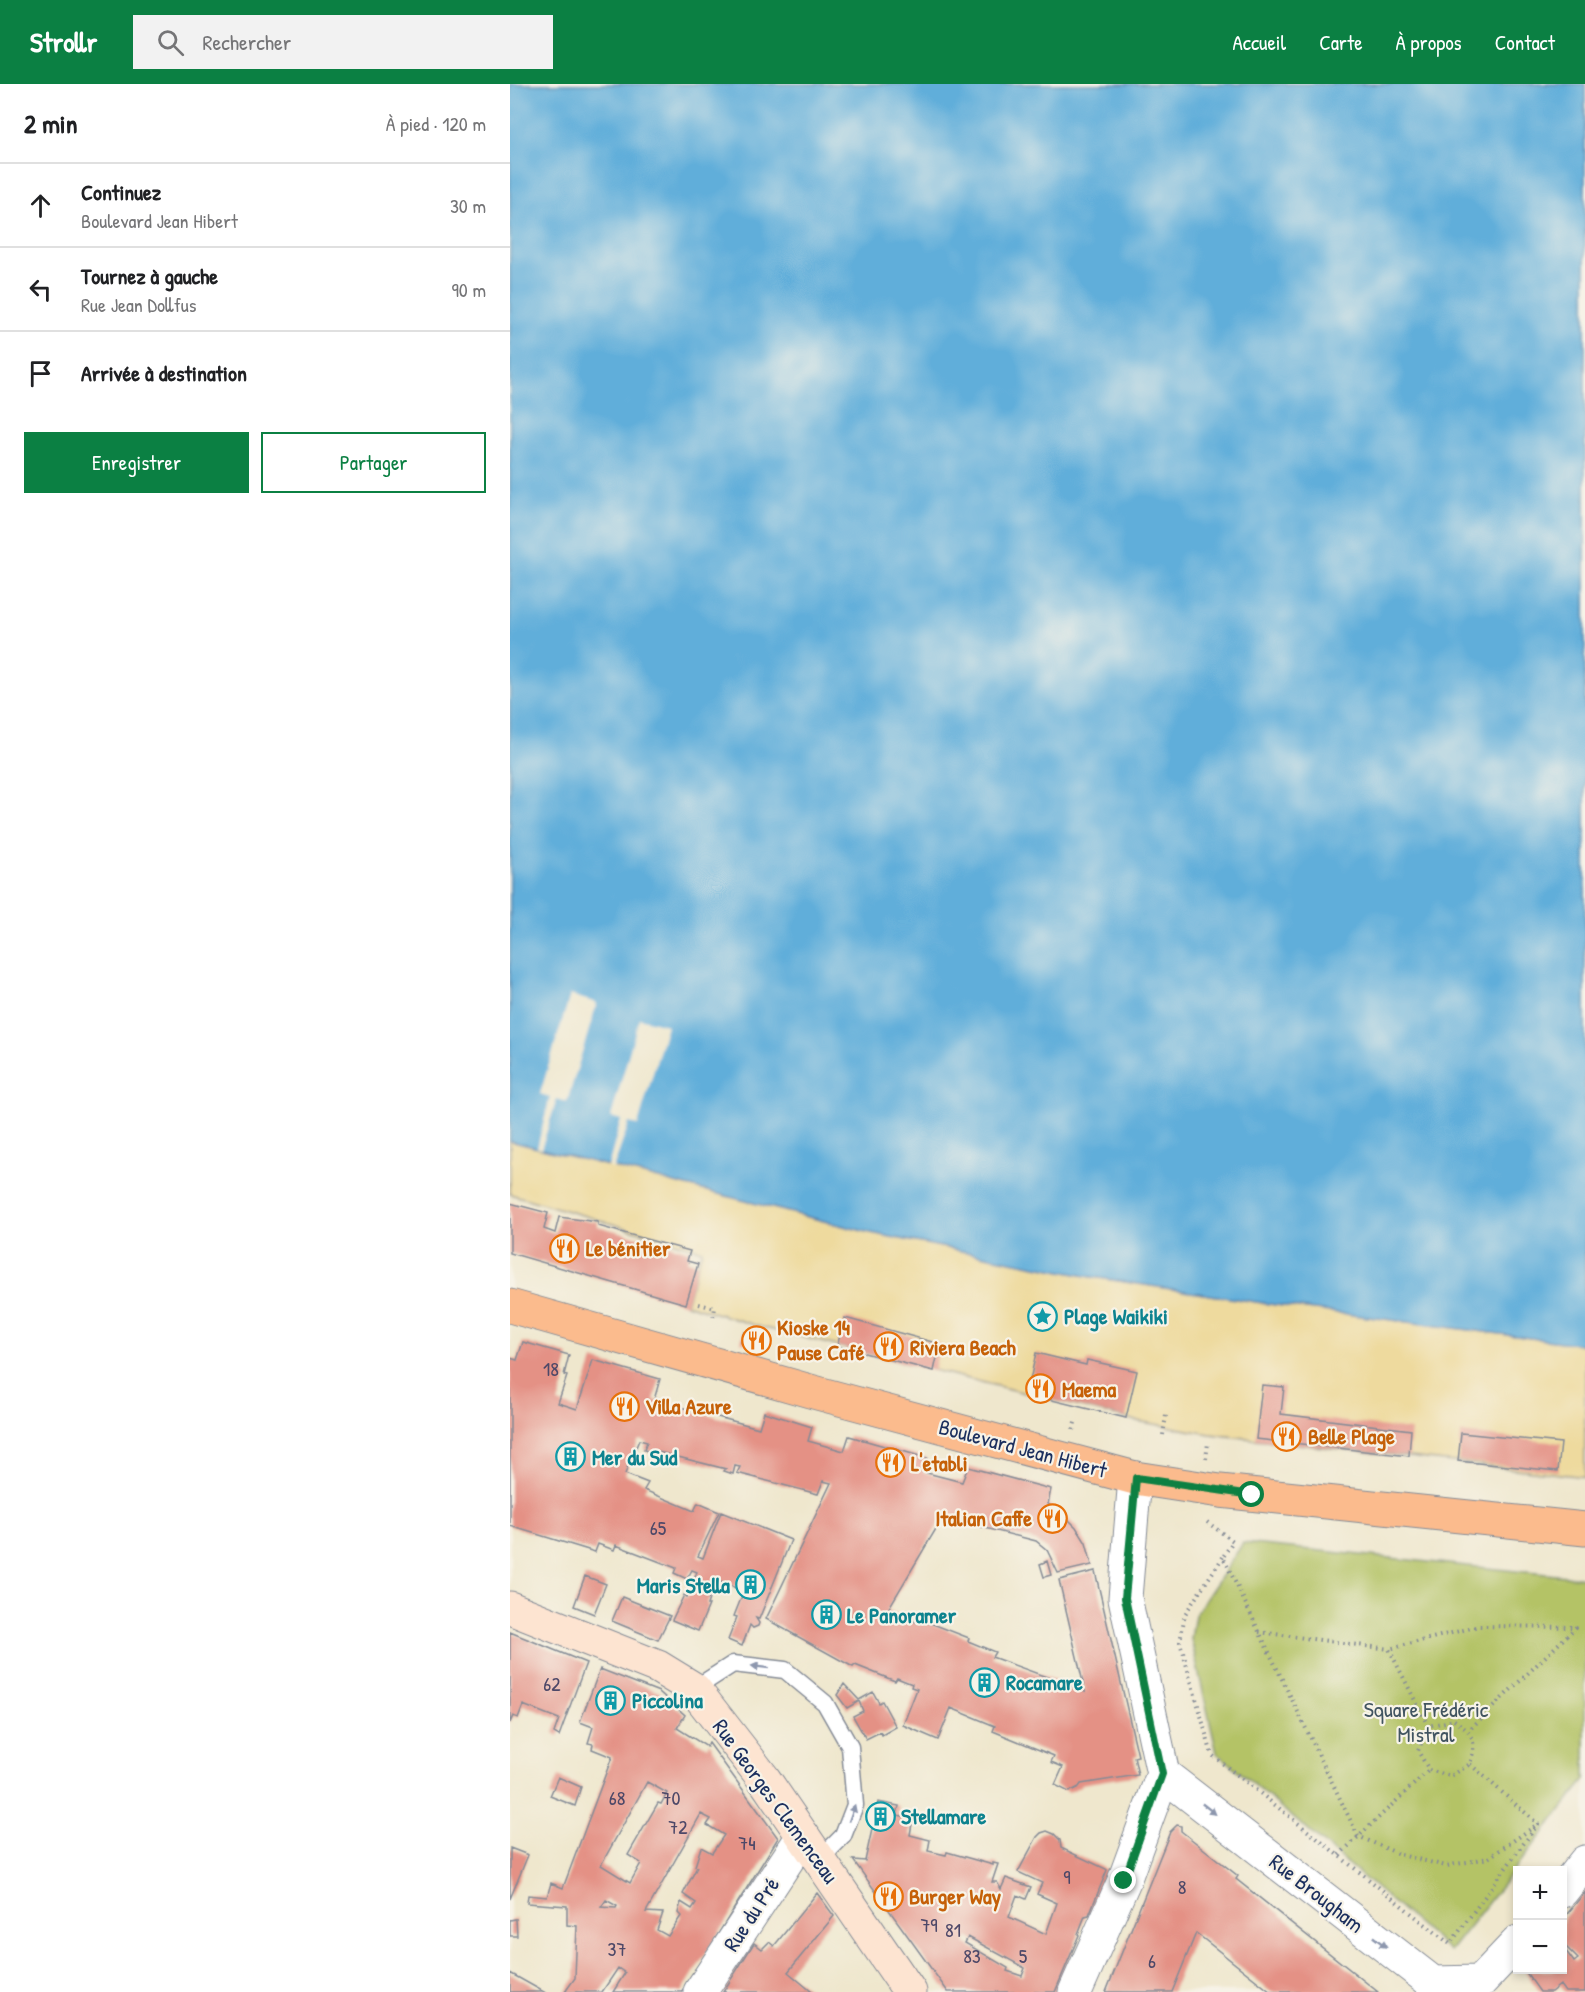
<!DOCTYPE html>
<html lang="fr">
<meta charset="utf-8">
<style>
body{margin:0;font-family:"Patrick Hand",sans-serif;background:#f2f2f2;color:#202124}
.controls{position:absolute;right:18px;bottom:18px;display:grid;overflow:hidden;border-radius:0px;box-shadow:0 3px 9px #0003}
.controls button{width:54px;height:54px;display:grid;place-items:center;padding:0;border:0;border-bottom:2px solid #e0e0e0;background:#fff;color:#202124;font:30px sans-serif}
.stop{position:absolute;width:18px;height:18px;margin:-14px;border:4px solid #0b8043;border-radius:50%;background:#fff}
.stop.end{background:#0b8043;border-color:#fff;box-shadow:0 2px 6px #0008}
.list{margin:0;padding:0;list-style:none}
h2{display:flex;justify-content:space-between;align-items:center;height:78px;margin:0;padding:0 24px;font-size:26px}
h2 small{font-size:20px;font-weight:400;color:#757577}
.list li{display:grid;grid-template-columns:39px 1fr auto;gap:18px;align-items:center;box-sizing:border-box;height:84px;padding:0 24px;border-top:2px solid #e0e0e0}
.list b{display:block;font-size:22px;white-space:nowrap}
.list p{margin:0;font-size:20px;white-space:nowrap;color:#757577}
.list em{font-size:20px;font-style:normal;color:#757577}
.actions{display:flex;gap:12px;padding:18px 24px}
.actions a{flex:1;padding:14px 0;border:2px solid #0b8043;border-radius:0px;text-align:center;font-size:21px;color:#0b8043}
.actions .main{background:#0b8043;color:#fff}
.icon{flex:none;width:33px;height:33px;fill:none;stroke:currentColor;stroke-width:2;stroke-linecap:round;stroke-linejoin:round}
.map{position:relative;flex:none;width:1075px;height:1908px;overflow:hidden}
header{display:flex;align-items:center;gap:36px;box-sizing:border-box;height:84px;padding:0 30px;background:#0b8043;color:#fff}
header strong{font-size:28px}
nav{display:flex;gap:33px;margin-inline-start:auto;font-size:21px}
.search{width:420px;height:54px;background:#f2f2f2;display:flex;align-items:center;gap:15px;box-sizing:border-box;padding:0 21px;border-radius:0px;color:#757577;font-size:22px}
main{display:flex}
aside{flex:1;background:#fff}
.map>svg:first-child{display:block}
</style>
<header>
<strong>Strollr</strong>
<div class="search"><svg class="icon" aria-label="search" viewBox="0 0 24 24"><circle cx="10" cy="10" r="6"/><path d="M15 15l6 6"/></svg>Rechercher</div>
<nav><a>Accueil</a><a>Carte</a><a>À propos</a><a>Contact</a></nav>
</header>
<main>
<aside>
<h2>2 min<small>À pied · 120 m</small></h2>
<ul class="list">
<li><svg class="icon" aria-label="ahead" viewBox="0 0 24 24"><path d="M12 20V5M6 11l6-6 6 6"/></svg><div><b>Continuez</b><p>Boulevard Jean Hibert</p></div><em>30 m</em></li>
<li><svg class="icon" aria-label="left" viewBox="0 0 24 24"><path d="M17 20v-9H6M10 6l-5 5 5 5"/></svg><div><b>Tournez à gauche</b><p>Rue Jean Dollfus</p></div><em>90 m</em></li>
<li><svg class="icon" aria-label="arrive" viewBox="0 0 24 24"><path d="M6 21V4h12l-3 4 3 4H6"/></svg><div><b>Arrivée à destination</b></div></li>
</ul>
<div class="actions"><a class="main">Enregistrer</a><a>Partager</a></div>
</aside>
<div class="map">
<svg width="1075" height="1908" viewBox="0 0 1075 1908">
<rect width="100%" height="100%" fill="#f7f3e8"/>
<filter id="ink" filterUnits="userSpaceOnUse"><feTurbulence type="fractalNoise" baseFrequency=".0167" numOctaves="2"/><feDisplacementMap in="SourceGraphic" scale="12" xChannelSelector="R" yChannelSelector="G"/><feConvolveMatrix kernelMatrix="1 2 1 2 8 2 1 2 1" color-interpolation-filters="sRGB"/></filter>
<filter id="wash" filterUnits="userSpaceOnUse"><feTurbulence type="fractalNoise" baseFrequency=".008" numOctaves="4" result="noise"/><feDisplacementMap in="SourceGraphic" scale="24" xChannelSelector="R" yChannelSelector="G"/><feGaussianBlur stdDeviation="1.35" result="paint"/><feColorMatrix in="noise" values="0 0 0 0 0 0 0 0 0 0 0 0 0 0 0 0 0 1.4 0 .05"/><feComposite in="paint" operator="in"/></filter>
<g filter="url(#wash)">
<rect width="100%" height="100%" fill="#efe7cd"/>
<path fill="#b4c366" stroke="#687962" stroke-width="1.5" d="M733 1459 1075 1494V1696L940 1867 707 1669 681 1555 685 1531Z"/>
<path fill="#eeda9e" stroke="#84847e" stroke-width="1.5" d="M0 1057 361 1149 576 1192 766 1221 1075 1261V1393L700 1350 627 1337 251 1243 176 1220 192 1166 0 1110Z"/>
<path fill="#61aeda" stroke="#3e6e9c" stroke-width="1.5" d="M0 0H1075V1261L766 1221 576 1192 361 1149 0 1057Z"/>
<path fill="#efe7cd" d="M60 911 87 919 57 1018 47 1015 31 1065 27 1064 40 1013 30 1010Z
M129 934 157 941 128 1041 119 1039 103 1085 98 1083 111 1036 101 1033Z"/>
<g id="blocks">
<path fill="#e49185" fill-rule="evenodd" d="M0 1119 38 1129 34 1145 45 1149 49 1133 88 1138V1142L180 1167 177 1177 188 1180 176 1220 0 1169Z
M335 1234 430 1260 424 1287 327 1262Z
M234 1248 261 1254 258 1264 231 1258Z
M13 1258 59 1271 54 1291 57 1292 48 1319 58 1322 67 1325 83 1276 150 1295 144 1316 249 1344 254 1328 302 1343 298 1357 334 1367 339 1352 417 1374 413 1388 452 1398 458 1383 541 1405 538 1420 553 1430 566 1443 576 1459 582 1481 548 1489 537 1466 526 1457 433 1433 377 1527 409 1539 410 1535 459 1554 458 1557 485 1568 482 1573 575 1607 549 1496 585 1487 628 1672 624 1673 628 1691 571 1700 569 1703 559 1708 545 1701 553 1683 541 1678 544 1672 483 1647 485 1642 441 1624 428 1656 393 1641 407 1605 401 1603 402 1600 387 1594 385 1597 345 1581 343 1583 256 1535 321 1399 313 1397 308 1410 227 1389 230 1383 225 1382 223 1390 214 1387 216 1385 148 1368V1370L134 1366 137 1358 129 1356 115 1390 138 1399 134 1406 184 1427 188 1419 209 1428 188 1472 193 1474 211 1428 281 1456 249 1535 246 1534 249 1539 248 1542 243 1544 240 1541 232 1562 218 1556 227 1533 224 1532 234 1507 205 1496 197 1521H199L188 1547 162 1536 174 1511 177 1513 187 1488 182 1486 177 1495 164 1489 166 1484 106 1461 104 1466 88 1460 85 1468 0 1442V1274L7 1276Z
M526 1269 576 1281 577 1276 627 1287 616 1334 517 1310Z
M752 1301 774 1303 771 1330 901 1346 899 1372 746 1355Z
M951 1349 1051 1359 1048 1387 948 1377Z
M537 1477 541 1491 534 1493 530 1480Z
M75 1492 96 1500 84 1530 64 1522Z
M112 1513 160 1532 148 1556 102 1537Z
M0 1548 76 1579 49 1652 44 1649 49 1635 13 1621 8 1634 3 1632 0 1639Z
M90 1585 149 1608 175 1631 167 1644 197 1663 199 1659 268 1754 172 1908H103L115 1889 108 1884 92 1908H55L65 1894 67 1842 57 1841V1822L17 1819 18 1811 37 1813 41 1799 53 1804 102 1673 82 1665 83 1660 78 1659 83 1643 70 1638ZM137 1698 157 1709 151 1720 148 1719 118 1771 131 1779 120 1799 91 1781ZM191 1730 201 1735 197 1741 214 1751 202 1769 191 1763 185 1782 187 1783 173 1810 186 1819 182 1825 171 1818 168 1829 171 1832 158 1852 147 1846 153 1829 136 1828ZM96 1816 107 1822 106 1824 91 1823Z
M334 1600 349 1616 363 1608 369 1619 372 1617 386 1643 372 1651 370 1648 356 1655 343 1632 353 1627 349 1617 337 1624 327 1611Z
M48 1693 71 1703 65 1722 40 1712Z
M368 1718 389 1722 387 1731 403 1734 400 1751 420 1756 418 1767 436 1771 437 1768 483 1781V1779L488 1780 482 1798H487L491 1805 496 1794 521 1803 516 1815 507 1811 499 1833 536 1850 547 1819 527 1810 532 1799 508 1788 527 1753 531 1749 537 1747 544 1750 550 1756 551 1764 596 1785 597 1786 579 1831 575 1832 568 1850 569 1851 545 1908H438L343 1776 355 1777ZM458 1853 515 1884 512 1892 497 1887 498 1884 455 1859Z
M667 1741 671 1742V1747L676 1751 728 1792 726 1795 868 1908H761L686 1849 662 1908H596L660 1748Z
M0 1764 18 1771 0 1815Z
M1075 1808V1908H1055L1050 1901 1041 1908H1030L1015 1887 1053 1886V1863L1064 1878 1068 1875 1053 1860V1835Z
M307 1809 324 1832 278 1888 302 1908H213L244 1859 252 1865 259 1858 264 1862Z
M6 1835 7 1852H0V1836Z
M0 1889 34 1908H0Z"/>
</g>
</g>
<g filter="url(#ink)">
<use href="#blocks" fill-opacity="0" stroke="#858b96" stroke-width="1.5"/>
<g fill="none" stroke-linecap="round" stroke-linejoin="round">
<defs>
<path id="service" d="M184 1605 223 1580 275 1586 315 1619 340 1663 345 1721 333 1752 309 1776"/>
<path id="minor" d="M653 1690 923 1899 970 1898 1008 1858
M1052 1807 1075 1778
M190 1908 293 1752
M565 1908 614 1797 653 1690 615 1514 625 1394"/>
<path id="secondary" d="M0 1524 148 1583 184 1605 254 1695 400 1908"/>
<path id="primary" d="M0 1222 300 1307 625 1394 710 1407 1075 1445"/>
</defs>
<use href="#service" stroke="#858b96" stroke-width="19"/>
<use href="#minor" stroke="#858b96" stroke-width="35"/>
<use href="#secondary" stroke="#858b96" stroke-width="35"/>
<use href="#primary" stroke="#858b96" stroke-width="35"/>
<path stroke="#858b96" stroke-width="4" stroke-dasharray="1.5 4.5" stroke-linecap="butt" d="M189 1220 205 1224 203 1235
M563 1346 566 1335
M653 1351 656 1331
M696 1375 698 1359
M697 1438 723 1457 713 1473 848 1752 891 1771 936 1782 978 1774 1025 1742
M713 1473 675 1530 670 1558 702 1671 940 1860 1028 1740 960 1680
M749 1548 879 1565
M944 1636C964 1650 967 1657 960 1680L941 1692 919 1686 908 1667 918 1642Z
M918 1642 879 1565 969 1542 1066 1543 959 1646
M829 1771 919 1686"/>
<use href="#service" stroke="#fff" stroke-width="16"/>
<use href="#minor" stroke="#fff" stroke-width="33"/>
<use href="#secondary" stroke="#fde4d1" stroke-width="33"/>
<use href="#primary" stroke="#fbbb8d" stroke-width="33"/>
</g>
<defs><path id="oneway-solid" d="M-6-.8H1V-3.2L6.5 0L1 3.2V.8H-6Z" transform="scale(1.5)"/></defs>
<g fill="#8d97ae">
<use href="#oneway-solid" transform="translate(250 1583) rotate(-173)"/>
<use href="#oneway-solid" transform="translate(699 1725) rotate(38)"/>
<use href="#oneway-solid" transform="translate(342 1729) rotate(-71)"/>
<use href="#oneway-solid" transform="translate(870 1858) rotate(38)"/>
</g>
</g>
<g fill="none" stroke-linecap="round" stroke-linejoin="round" filter="url(#ink)">
<path stroke="#0b8043" stroke-width="8" d="M614 1797 652 1690 615 1514 626 1394 742 1411"/>
</g>
<defs>
<symbol id="restaurant-ring" viewBox="-11 -11 22 22"><circle r="9.5" fill="#f7f3e8" stroke="#e8710a" stroke-width="1.5"/><path d="M-5-6h1v4h1v-4h1v4h1v-4h1v5L-1.5 .5V6h-2V.5L-5-1ZM5-6V6H3V1.5H1.5Q1.5-4 5-6Z" fill="#e8710a"/></symbol>
<symbol id="sight-ring" viewBox="-11 -11 22 22"><circle r="9.5" fill="#f7f3e8" stroke="#0f9aa8" stroke-width="1.5"/><path d="M0-6L1.8-2.2L6-1.7L2.9 1.2L3.7 5.4L0 3.3L-3.7 5.4L-2.9 1.2L-6-1.7L-1.8-2.2Z" fill="#0f9aa8"/></symbol>
<symbol id="building-ring" viewBox="-11 -11 22 22"><circle r="9.5" fill="#f7f3e8" stroke="#0f9aa8" stroke-width="1.5"/><path d="M-4-6H4V6H1V3H-1V6H-4ZM-2.5-4.3h1.7v1.8h-1.7ZM.8-4.3h1.7v1.8H.8ZM-2.5-1h1.7V.8h-1.7ZM.8-1h1.7V.8H.8Z" fill="#0f9aa8"/></symbol>
</defs>
<g fill-rule="evenodd">
<use href="#restaurant-ring" x="38" y="1148" width="33" height="33"/>
<use href="#sight-ring" x="516" y="1216" width="33" height="33"/>
<use href="#restaurant-ring" x="230" y="1240" width="33" height="33"/>
<use href="#restaurant-ring" x="362" y="1246" width="33" height="33"/>
<use href="#restaurant-ring" x="514" y="1288" width="33" height="33"/>
<use href="#restaurant-ring" x="98" y="1306" width="33" height="33"/>
<use href="#restaurant-ring" x="760" y="1336" width="33" height="33"/>
<use href="#building-ring" x="44" y="1356" width="33" height="33"/>
<use href="#restaurant-ring" x="364" y="1362" width="33" height="33"/>
<use href="#restaurant-ring" x="526" y="1418" width="33" height="33"/>
<use href="#building-ring" x="224" y="1484" width="33" height="33"/>
<use href="#building-ring" x="300" y="1514" width="33" height="33"/>
<use href="#building-ring" x="458" y="1582" width="33" height="33"/>
<use href="#building-ring" x="84" y="1600" width="33" height="33"/>
<use href="#building-ring" x="354" y="1716" width="33" height="33"/>
<use href="#restaurant-ring" x="362" y="1796" width="33" height="33"/>
</g>
<g text-anchor="middle" stroke-width="4.5" stroke-linejoin="round" paint-order="stroke">
<g font-size="20" fill="#4d4868">
<text x="41" y="1292">18</text>
<text x="148" y="1451">65</text>
<text x="42" y="1607">62</text>
<text x="107" y="1721">68</text>
<text x="161" y="1721">70</text>
<text x="168" y="1750">72</text>
<text x="237" y="1766">74</text>
<text x="557" y="1800">9</text>
<text x="672" y="1810">8</text>
<text x="419" y="1848">79</text>
<text x="443" y="1853">81</text>
<text x="107" y="1872">37</text>
<text x="462" y="1879">83</text>
<text x="513" y="1879">5</text>
<text x="642" y="1884">6</text>
</g>
<g font-size="22" font-weight="bold" fill="#c56008" stroke="#f7f3e8" text-anchor="start">
<text x="76" y="1172">Le bénitier</text>
<text x="267" y="1251">Kioske 14<tspan x="267" dy="25">Pause Café</tspan></text>
<text x="400" y="1271">Riviera Beach</text>
<text x="552" y="1313">Maema</text>
<text x="135" y="1330">Villa Azure</text>
<text x="798" y="1360">Belle Plage</text>
<text x="401" y="1387">L'etabli</text>
<text x="522" y="1442" text-anchor="end">Italian Caffe</text>
<text x="399" y="1820">Burger Way</text>
</g>
<g font-size="22" font-weight="bold" fill="#0d838f" stroke="#f7f3e8" text-anchor="start">
<text x="554" y="1240">Plage Waikiki</text>
<text x="82" y="1381">Mer du Sud</text>
<text x="220" y="1509" text-anchor="end">Maris Stella</text>
<text x="337" y="1539">Le Panoramer</text>
<text x="496" y="1606">Rocamare</text>
<text x="122" y="1624">Piccolina</text>
<text x="391" y="1740">Stellamare</text>
</g>
<g font-size="22" fill="#1b2f5e" stroke="#f7f3e8">
<text transform="translate(513 1364) rotate(15)" y="8">Boulevard Jean Hibert</text>
<text transform="translate(266 1717) rotate(54)" y="8">Rue Georges Clemenceau</text>
<text transform="translate(807 1809) rotate(38)" y="8">Rue Brougham</text>
<text transform="translate(241 1830) rotate(-57)" y="8">Rue du Pré</text>
</g>
<g font-size="22" fill="#415460" stroke="#f7f3e8">
<text x="916" y="1633">Square Frédéric<tspan x="916" dy="25">Mistral</tspan></text>
</g>
</g>
</svg>
<div class="controls">
<button>+</button>
<button>−</button>
</div>
<div class="stop" style="left:742px;top:1411px"></div>
<div class="stop end" style="left:614px;top:1797px"></div>
</div>
</main>
